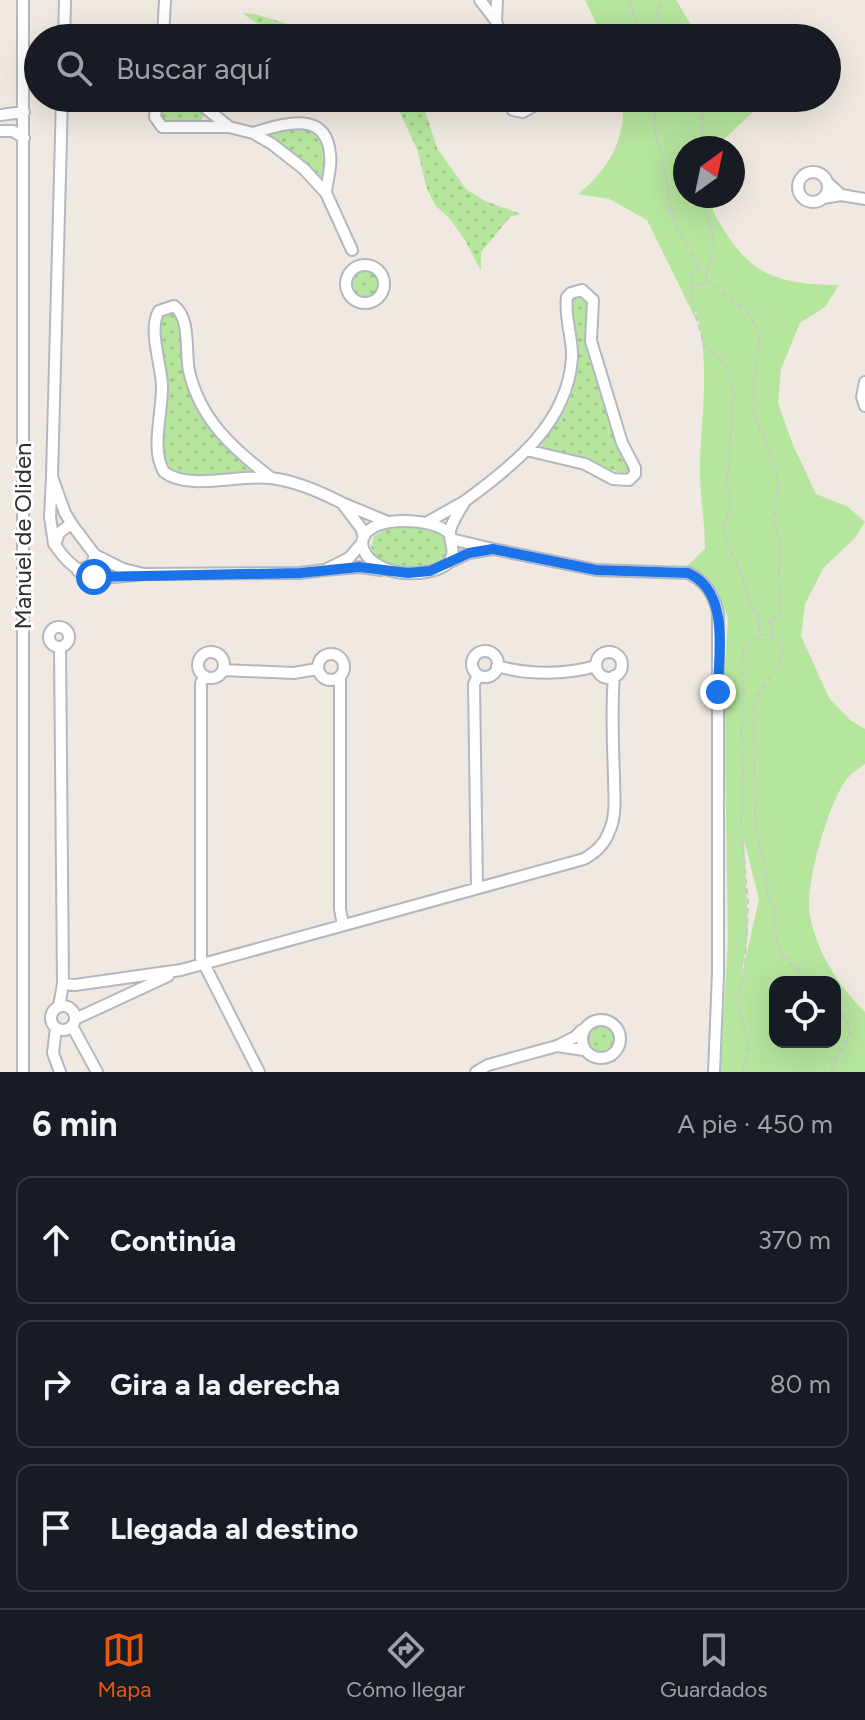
<!DOCTYPE html>
<html lang="es">
<meta charset="utf-8">
<style>
body{margin:0;font-family:Figtree,sans-serif;background:#242831;color:#f1f3f6}
.controls{position:absolute;right:24px;bottom:24px;display:grid;overflow:hidden;border-radius:16px;box-shadow:0 8px 32px #0002}
.controls button{width:72px;height:72px;display:grid;place-items:center;padding:0;border:0;border-bottom:2px solid #363941;background:#171b24;color:#f1f3f6;font:40px sans-serif}
.compass{position:absolute;left:673px;top:136px;width:72px;height:72px;border-radius:50%;background:#171b24;box-shadow:0 8px 32px #0002;rotate:33deg}
.stop{position:absolute;width:24px;height:24px;margin:-18px;border:6px solid #1a73e8;border-radius:50%;background:#fff}
.stop.end{background:#1a73e8;border-color:#fff;box-shadow:0 2px 8px #0008}
.list{margin:0;padding:0;list-style:none}
h2{display:flex;justify-content:space-between;align-items:center;height:104px;margin:0;padding:0 32px;font-size:34px}
h2 small{font-size:26px;font-weight:400;color:#9ea1a6}
.list li{display:grid;grid-template-columns:52px 1fr auto;gap:24px;align-items:center;box-sizing:border-box;height:128px;margin:0 16px 16px;padding:0 16px;border:2px solid #363941;border-radius:16px}
.list b{display:block;font-size:30px;white-space:nowrap}
.list em{font-size:26px;font-style:normal;color:#9ea1a6}
.icon{flex:none;width:44px;height:44px;fill:none;stroke:currentColor;stroke-width:2;stroke-linecap:round;stroke-linejoin:round}
.map{position:relative;flex:none;width:865px;height:1072px;overflow:hidden}
.search{position:absolute;background:#171b24;box-shadow:0 8px 32px #0002;left:24px;right:24px;top:24px;height:88px;display:flex;align-items:center;gap:20px;box-sizing:border-box;padding:0 28px;border-radius:44px;color:#9ea1a6;font-size:30px}
.sheet{height:536px;background:#171b24}
nav{display:flex;justify-content:space-around;align-items:center;box-sizing:border-box;height:112px;border-top:2px solid #363941;background:#171b24;font-size:22px;color:#9ea1a6}
nav a{display:grid;justify-items:center;gap:4px}
nav .on{color:#ea580c}
.map>svg:first-child{display:block}
</style>
<div class="map">
<svg width="865" height="1072" viewBox="0 0 865 1072">
<defs>
<pattern id="grass-dots" width="8" height="8" patternUnits="userSpaceOnUse" patternTransform="scale(2)"><rect width="8" height="8" fill="#b6e59e"/><path d="M2 2h.1M6 6h.1" fill="none" stroke="#9dc588" stroke-width="1.8" stroke-linecap="round"/></pattern>
</defs>
<rect width="100%" height="100%" fill="#efe9e1"/>
<path fill="url(#grass-dots)" d="M243 13 255 14 334 38H278C269 26 253 24 243 13Z
M162 98H186L205 115 199 122C184 124 174 126 159 121Z
M393 98H421L437 148 466 189 485 201 521 214 510 217 481 252V271L466 242 451 220 435 205 427 189 417 149Z
M299 126C322 132 334 156 322 178L270 139V135Z
M349 284a16 16 0 1 1 32 0a16 16 0 1 1-32 0Z
M579 295 588 298 586 331 589 348 632 469 626 475 574 455 546 450 541 446C547 432 558 422 565 409 585 372 575 342 570 304Z
M170 311C187 322 181 361 187 381 194 404 207 428 224 446 232 455 244 461 251 472L249 475 185 476 168 471 163 462 166 392 165 364 158 319 163 312Z
M402 527H425L442 536 447 553C431 577 400 569 377 560L371 547 374 536 386 529Z
M585 1038a16 16 0 1 1 32 0a16 16 0 1 1-32 0Z"/>
<path fill="#b6e59e" fill-rule="evenodd" d="M585 0H676L699 38H603Z
M623 98H654L655 107 656 98H768L722 141 720 148H685V196H711C711 210 716 218 724 230 754 279 785 284 839 285L825 307 800 323 781 369 778 403 793 445 816 494 847 506 865 522 854 539 824 567 805 604 801 636 829 698 850 720 865 729V764C859 768 851 774 846 780 828 805 804 886 810 916 817 953 839 986 865 1012V1072H720L728 940 724 681 728 618 717 589 702 573 687 566 705 549C705 520 699 491 700 462 702 412 711 353 694 306L697 322 647 220 609 199 578 194C609 169 626 139 623 98ZM744 840 759 899 741 980 748 934ZM775 982H835V1042H775Z"/>
<g fill="none" stroke-linecap="round" stroke-linejoin="round">
<defs>
<path id="street" d="M480 0 496 21 501 38
M496 21 497 0
M64 38 65 0
M163 38 165 0
M157 98 155 117 162 127H229L253 133 272 144 304 169 326 193 352 250
M193 98 228 126
M505 98 513 110 523 112 532 107 535 98
M0 115 24 112
M0 131H13L24 138
M253 133C281 125 326 108 330 154 332 167 327 180 326 193
M798 187a15 15 0 1 1 30 0a15 15 0 1 1-30 0Z
M841 195 865 199
M823 198 841 195 828 183
M346 284a19 19 0 1 1 38 0a19 19 0 1 1-38 0Z
M865 382 862 397 865 406
M52 477 62 98
M270 477C232 448 200 419 189 371 185 352 191 318 174 306L159 311C148 328 161 364 162 385 163 411 150 449 164 472 189 491 240 474 271 478 295 481 321 492 342 503
M465 501C513 466 568 423 572 358 573 338 564 317 567 297L571 293 582 290 593 300 591 341 622 443 635 468V474L629 480 613 479 585 464 526 450
M426 523 465 501C461 509 449 525 450 534 450 545 457 553 448 563 441 570 428 572 419 573 359 578 336 522 403 521 419 521 438 523 450 534
M364 537 361 528 342 503 388 522
M362 543 349 558 325 570 359 567 381 570
M54 544 50 517 52 477 65 513 73 526
M493 549 596 570 688 573C706 581 714 595 718 613V973L714 1072
M450 562 469 553 493 549 451 539
M78 571 92 565 95 555 73 526H68L59 533 55 545C80 583 103 579 144 574L123 569 95 555
M144 574 300 573 325 570
M49 637a10 10 0 1 1 20 0a10 10 0 1 1-20 0Z
M472 664a13 13 0 1 1 26 0a13 13 0 1 1-26 0Z
M596 665a13 13 0 1 1 26 0a13 13 0 1 1-26 0Z
M198 665a13 13 0 1 1 26 0a13 13 0 1 1-26 0Z
M318 667a13 13 0 1 1 26 0a13 13 0 1 1-26 0Z
M497 666C528 675 565 675 596 666
M223 670 294 673 317 669
M205 676 201 683V958L259 1072
M340 676V909L343 925
M477 888 474 684 478 675
M63 984 75 985 181 970 584 859C596 852 604 845 609 832 617 815 614 795 614 777 613 743 611 710 614 676
M51 1018a12 12 0 1 1 24 0a12 12 0 1 1-24 0Z
M59 1006 63 984 60 647
M75 1019 168 976
M582 1039a19 19 0 1 1 38 0a19 19 0 1 1-38 0Z
M72 1026 97 1072
M56 1028 53 1053 60 1072
M582 1030 575 1037 557 1046 584 1050
M23 1072V0
M476 1072 488 1065 557 1046"/>
</defs>
<use href="#street" stroke="#b4b7c1" stroke-width="14"/>
<path stroke="#c9c9c9" stroke-width="2" stroke-dasharray="6 4" stroke-linecap="butt" d="M629 0 641 38
M660 38 656 16 661 0
M657 98C651 135 659 139 665 173 668 190 668 207 675 223 681 239 692 252 698 268
M689 98 702 117 703 148
M701 196C706 214 715 234 712 254 710 264 706 269 706 279L701 285 692 286 690 281 694 271 701 268 705 270
M706 279 750 315 760 336 754 384V414L779 480 774 521 781 549 778 581 781 603 780 612 771 622
M692 286 691 298 704 345 721 360 731 378 734 395 727 480 731 504 723 527 727 543 741 572 751 605 761 623
M759 628a7 7 0 1 1 14 0a7 7 0 1 1-14 0Z
M770 633 781 645 783 651 776 670 754 699 755 826 765 867 768 898 774 908 778 948 786 961 812 982
M743 1072 748 1046 738 1000 745 966 748 902 741 825 743 772 741 735 744 695 741 668 744 650 762 633
M831 1072C840 1037 865 1042 835 1005"/>
<use href="#street" stroke="#fff" stroke-width="10"/>
</g>
<g fill="none" stroke-linecap="round" stroke-linejoin="round">
<path stroke="#1a73e8" stroke-width="10" d="M94 577 300 573 359 567 408 573 430 571 469 553 493 549 596 570 688 573C731 592 718 654 718 692"/>
</g>
<g text-anchor="middle" stroke-width="6" stroke-linejoin="round" paint-order="stroke">
<g font-size="24" fill="#2e2e2e" stroke="#fff">
<text transform="translate(23 536) rotate(-90)" y="8">Manuel de Oliden</text>
</g>
</g>
</svg>
<div class="controls">
<button><svg class="icon" aria-label="locate" viewBox="0 0 24 24"><circle cx="12" cy="12" r="6"/><path d="M12 2v4M12 18v4M2 12h4M18 12h4"/></svg></button>
</div>
<svg class="compass" viewBox="-18 -18 36 36"><path d="M0-13l5 13h-10z" fill="#e53935"/><path d="M0 13l5-13h-10z" fill="#9ea1a6"/></svg>
<div class="stop" style="left:94px;top:577px"></div>
<div class="stop end" style="left:718px;top:692px"></div>
<div class="search"><svg class="icon" aria-label="search" viewBox="0 0 24 24"><circle cx="10" cy="10" r="6"/><path d="M15 15l6 6"/></svg>Buscar aquí</div>
</div>
<section class="sheet">
<h2>6 min<small>A pie · 450 m</small></h2>
<ul class="list">
<li><svg class="icon" aria-label="ahead" viewBox="0 0 24 24"><path d="M12 20V5M6 11l6-6 6 6"/></svg><div><b>Continúa</b></div><em>370 m</em></li>
<li><svg class="icon" aria-label="right" viewBox="0 0 24 24"><path d="M7 20v-9h11M14 6l5 5-5 5"/></svg><div><b>Gira a la derecha</b></div><em>80 m</em></li>
<li><svg class="icon" aria-label="arrive" viewBox="0 0 24 24"><path d="M6 21V4h12l-3 4 3 4H6"/></svg><div><b>Llegada al destino</b></div></li>
</ul>
</section>
<nav>
<a class="on"><svg class="icon" aria-label="map" viewBox="0 0 24 24"><path d="M3 6l6-2 6 2 6-2v14l-6 2-6-2-6 2zM9 4v14M15 6v14"/></svg>Mapa</a>
<a><svg class="icon" aria-label="directions" viewBox="0 0 24 24"><path d="M12 3l9 9-9 9-9-9zM9 14v-3h6M13 9l2 2-2 2"/></svg>Cómo llegar</a>
<a><svg class="icon" aria-label="saved" viewBox="0 0 24 24"><path d="M7 4h10v16l-5-4-5 4z"/></svg>Guardados</a>
</nav>
